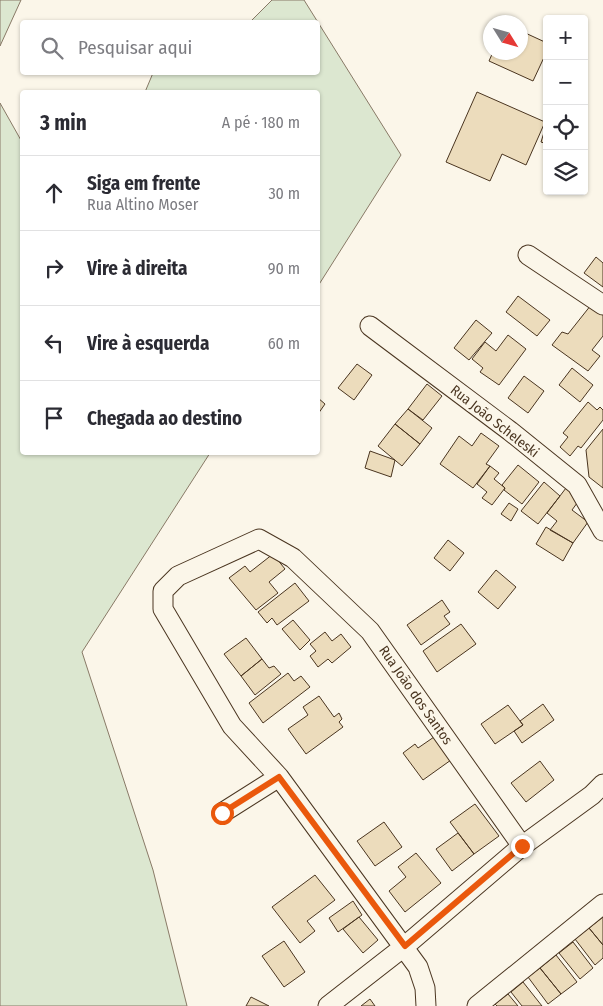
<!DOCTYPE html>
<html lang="pt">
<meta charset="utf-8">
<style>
body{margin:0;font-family:"Fira Sans Condensed",sans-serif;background:#f7f7f7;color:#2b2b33}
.controls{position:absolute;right:15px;top:15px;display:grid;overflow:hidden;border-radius:5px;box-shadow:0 1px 4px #0004}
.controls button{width:45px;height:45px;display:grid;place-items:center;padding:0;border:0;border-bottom:1px solid #e1e1e2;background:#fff;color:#2b2b33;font:25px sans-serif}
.compass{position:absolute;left:483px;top:15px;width:45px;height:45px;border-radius:50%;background:#fff;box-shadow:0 1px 4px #0004;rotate:127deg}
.stop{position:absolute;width:15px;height:15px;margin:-11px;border:4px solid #ea580c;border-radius:50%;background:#fff}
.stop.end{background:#ea580c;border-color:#fff;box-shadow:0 1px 5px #0008}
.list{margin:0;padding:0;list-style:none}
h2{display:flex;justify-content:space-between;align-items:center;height:65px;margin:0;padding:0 20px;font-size:21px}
h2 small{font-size:16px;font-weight:400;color:#7c7c81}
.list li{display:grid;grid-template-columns:32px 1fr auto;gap:15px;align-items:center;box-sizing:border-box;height:75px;padding:0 20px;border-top:1px solid #e1e1e2}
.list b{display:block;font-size:19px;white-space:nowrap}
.list p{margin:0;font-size:16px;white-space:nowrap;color:#7c7c81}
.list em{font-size:16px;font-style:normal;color:#7c7c81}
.icon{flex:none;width:28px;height:28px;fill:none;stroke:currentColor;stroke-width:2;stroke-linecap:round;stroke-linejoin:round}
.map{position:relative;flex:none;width:603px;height:1006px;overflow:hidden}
.search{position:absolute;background:#fff;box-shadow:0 1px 4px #0004;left:20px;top:20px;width:300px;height:55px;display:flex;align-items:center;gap:12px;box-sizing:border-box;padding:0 18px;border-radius:5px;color:#7c7c81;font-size:19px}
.panel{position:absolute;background:#fff;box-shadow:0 1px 4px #0004;left:20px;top:90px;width:300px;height:365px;border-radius:5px}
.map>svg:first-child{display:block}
</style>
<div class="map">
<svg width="603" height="1006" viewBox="0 0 603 1006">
<rect width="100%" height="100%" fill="#fbf6e9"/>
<path fill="#dce7d0" stroke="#887966" d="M0 0H21L0 46Z
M272 0H304L401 155 318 286V92H145L153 73 318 72V22H250Z
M0 103 22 142V452L210 453 82 652 153 870 187 1006H0Z"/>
<path fill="#ecdcbc" stroke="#4a3520" d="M521 31 547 43V51L533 81 489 61 493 52H520Z
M477 92 545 122 526 165 502 154 490 181 446 162Z
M546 126H547V144L541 142Z
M596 257 603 263V287L584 273Z
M518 296 550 320 537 336 506 312Z
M591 305 603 314V336L592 350 600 356 588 371 552 345 562 332 568 334Z
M476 320 492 333 469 360 454 348Z
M508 335 526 349 499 385 480 372 483 368 472 359 485 342 496 351Z
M357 364 372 375 354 400 338 388Z
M572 368 593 385 580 402 559 385Z
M524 376 544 391 528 413 508 398Z
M427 384 442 396 423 420 408 409Z
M318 398 325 404 318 414Z
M588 402 597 410 600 407 603 410V420L581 448 578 446 570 456 560 447 568 437 563 433Z
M408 409 432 428 420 444 395 424Z
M395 424 420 444 402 466 378 446Z
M603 429V488L589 477 586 450Z
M481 433 499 446 486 464 490 466 473 488 440 464 459 436 472 446Z
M370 451 395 460 391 477 365 468Z
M518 465 539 482 522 504 504 490 505 488 502 485Z
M490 466 499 473 494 479 505 488 492 505 482 498 487 492 477 484Z
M544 482 560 496 538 524 521 511Z
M566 488 580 499 572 510 588 522 573 543 550 530 557 521 547 513Z
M509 503 518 509 511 521 501 514Z
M546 527 573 543 563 561 536 544Z
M448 540 464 553 450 571 434 558Z
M273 554 285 569 269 582 278 593 256 610 229 578 245 566 250 572Z
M496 570 516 587 498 609 478 592Z
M295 583 309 601 277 625 272 618 267 623 258 612Z
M442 600 450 612 444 616 450 624 421 645 407 625Z
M293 620 310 640 300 650 282 629Z
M461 624 476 644 437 672 423 651Z
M325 632 332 641 341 634 351 647 332 663 328 659 318 667 310 656 316 651 310 644Z
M246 638 262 659 241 676 224 654Z
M262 659 269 668 274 666 281 674 255 695 241 676Z
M288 673 294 681 301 676 310 687 263 723 249 703Z
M319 696 334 717 339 713 342 719 339 722 343 727 306 754 288 729 308 715 303 707Z
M543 704 554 720 522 743 514 731 523 725 520 721Z
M508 705 523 725 495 744 481 724Z
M434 737 451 760 423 780 403 753 415 744 418 748Z
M540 761 554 780 526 802 511 783Z
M475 804 499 836 474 854 450 822Z
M384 822 402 847 375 866 357 841Z
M458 833 474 854 452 871 436 849Z
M416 853 441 883 405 912 389 891 406 877 398 867Z
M315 875 335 900 307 921 315 931 300 943 272 907Z
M353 901 362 915 338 932 329 918Z
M359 917 378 940 363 953 343 929Z
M603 917V945L589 928Z
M589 928 603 945V958L595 965 575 939Z
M284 941 305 972 284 987 262 956Z
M573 942 593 968 580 979 559 953Z
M556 955 577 982 561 994 540 968Z
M540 968 561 994 548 1004 528 977Z
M523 982 542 1006H522L511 992Z
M508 994 518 1006H497L495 1004Z
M251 997 269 1006H246Z
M370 999 375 1006H361Z"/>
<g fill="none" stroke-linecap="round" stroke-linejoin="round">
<defs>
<path id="minor" d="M528 255 603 305
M370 326 510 431 577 485 603 531
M222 813 279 777
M328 1006 405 946 522 846 592 795 603 784
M426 1006 425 988 418 967 279 777 232 726 163 609V591L178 576 259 539 293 558 370 631 522 846
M477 1006 603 904"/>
</defs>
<use href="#minor" stroke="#4a3520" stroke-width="21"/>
<use href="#minor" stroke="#fbf6e9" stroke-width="19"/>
</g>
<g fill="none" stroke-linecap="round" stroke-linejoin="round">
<path stroke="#ea580c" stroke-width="6" d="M222 813 279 777 405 946 522 846"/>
</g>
<g text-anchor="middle" stroke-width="4" stroke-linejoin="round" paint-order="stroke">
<g font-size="14" fill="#4a3520" stroke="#fbf6e9">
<text transform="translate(495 421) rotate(38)" y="5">Rua João Scheleski</text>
<text transform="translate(416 695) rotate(55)" y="5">Rua João dos Santos</text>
</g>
</g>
</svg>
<div class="controls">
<button>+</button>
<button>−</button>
<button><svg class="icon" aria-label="locate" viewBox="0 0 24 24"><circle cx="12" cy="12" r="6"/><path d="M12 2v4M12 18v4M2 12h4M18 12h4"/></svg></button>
<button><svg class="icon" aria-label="layers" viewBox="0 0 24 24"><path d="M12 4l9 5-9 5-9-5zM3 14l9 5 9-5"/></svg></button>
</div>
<svg class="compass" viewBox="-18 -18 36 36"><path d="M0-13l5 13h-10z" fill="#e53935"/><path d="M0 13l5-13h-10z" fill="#7c7c81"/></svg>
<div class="stop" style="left:222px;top:813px"></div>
<div class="stop end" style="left:522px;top:846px"></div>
<div class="search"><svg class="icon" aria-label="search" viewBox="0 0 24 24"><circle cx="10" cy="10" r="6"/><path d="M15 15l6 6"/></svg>Pesquisar aqui</div>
<section class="panel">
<h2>3 min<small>A pé · 180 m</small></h2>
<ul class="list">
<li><svg class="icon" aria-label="ahead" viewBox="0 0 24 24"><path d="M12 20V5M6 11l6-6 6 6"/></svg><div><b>Siga em frente</b><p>Rua Altino Moser</p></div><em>30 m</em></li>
<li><svg class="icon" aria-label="right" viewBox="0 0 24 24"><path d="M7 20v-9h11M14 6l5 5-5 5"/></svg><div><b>Vire à direita</b></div><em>90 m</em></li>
<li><svg class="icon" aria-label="left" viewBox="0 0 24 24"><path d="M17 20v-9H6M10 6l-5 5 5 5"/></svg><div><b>Vire à esquerda</b></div><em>60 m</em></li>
<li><svg class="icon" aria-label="arrive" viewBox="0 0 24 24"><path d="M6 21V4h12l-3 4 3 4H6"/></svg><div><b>Chegada ao destino</b></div></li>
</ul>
</section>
</div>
